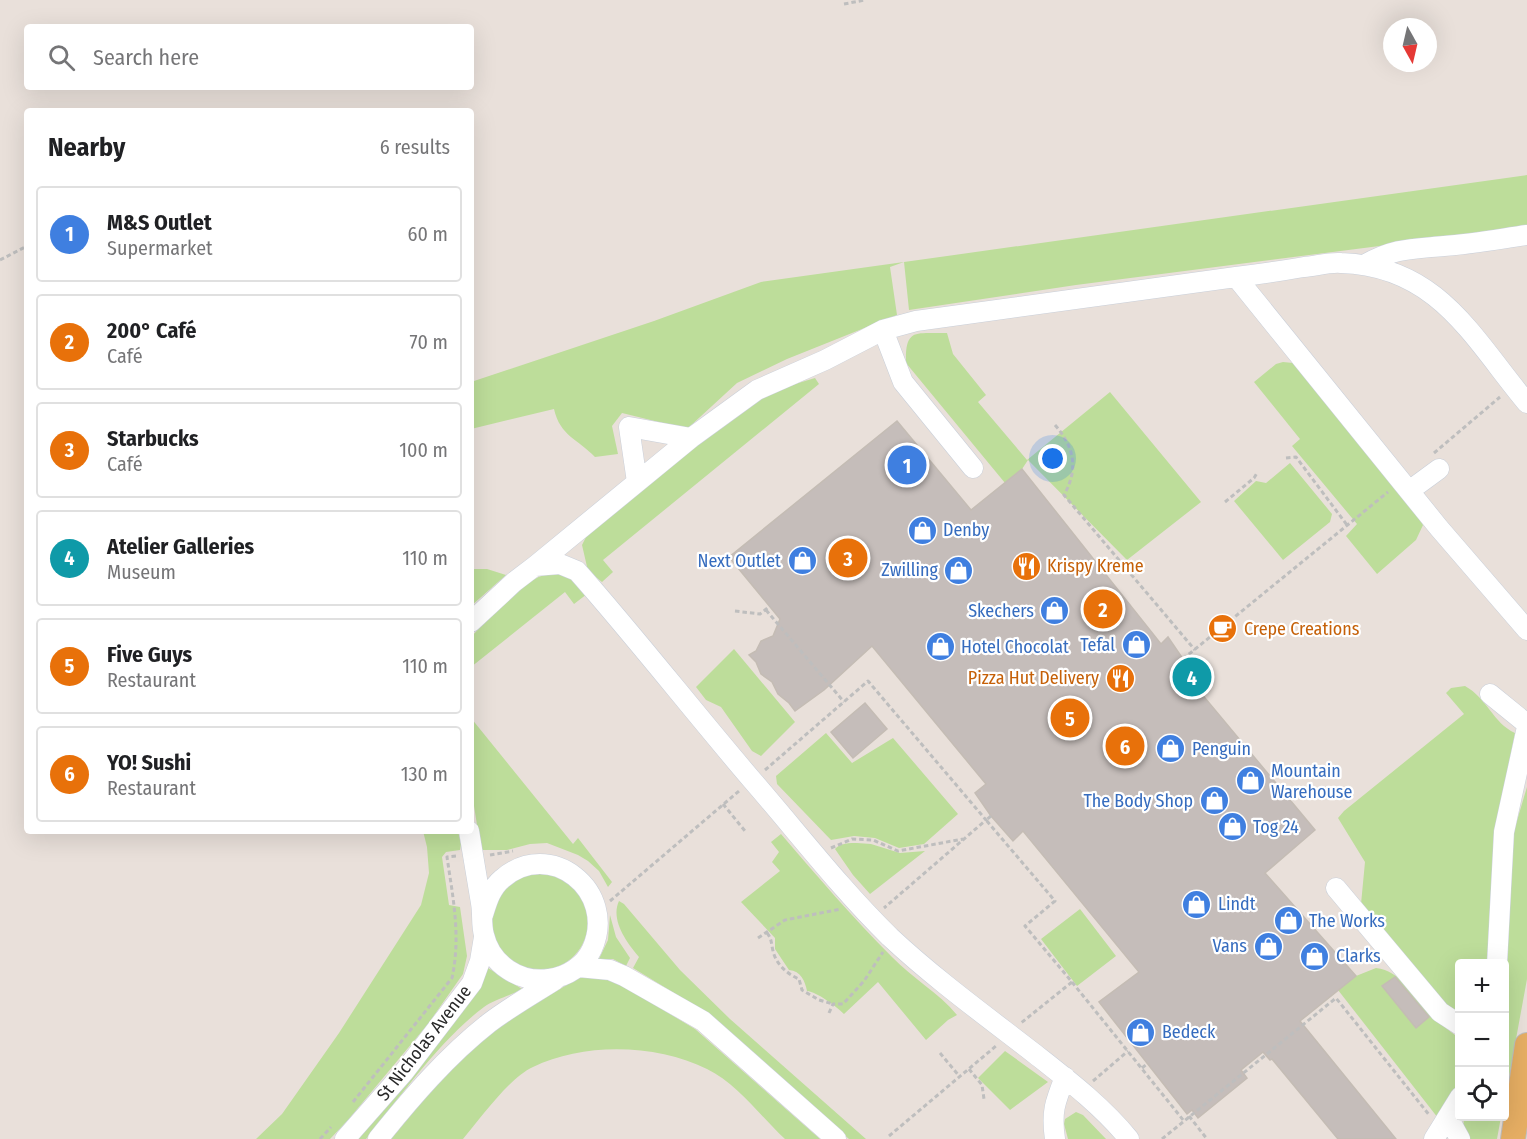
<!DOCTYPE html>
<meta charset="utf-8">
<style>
body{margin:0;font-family:"Fira Sans Condensed",sans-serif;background:#f2f2f2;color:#202124}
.controls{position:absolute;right:18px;bottom:18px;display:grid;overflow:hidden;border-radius:6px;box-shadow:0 6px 24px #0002}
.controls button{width:54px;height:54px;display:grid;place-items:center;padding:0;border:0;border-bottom:2px solid #e0e0e0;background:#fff;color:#202124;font:30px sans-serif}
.compass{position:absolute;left:1383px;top:18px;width:54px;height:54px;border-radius:50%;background:#fff;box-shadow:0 6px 24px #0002;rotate:172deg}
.you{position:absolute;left:1053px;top:459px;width:21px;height:21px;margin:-15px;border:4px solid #fff;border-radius:50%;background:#1a73e8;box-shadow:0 0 0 9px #1a73e833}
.badge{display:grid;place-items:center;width:39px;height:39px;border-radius:50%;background:#1a73e8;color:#fff;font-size:20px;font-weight:700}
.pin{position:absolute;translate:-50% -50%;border:3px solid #fff;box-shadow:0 2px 6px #0006}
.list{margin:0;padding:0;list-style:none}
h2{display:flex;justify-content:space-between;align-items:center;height:78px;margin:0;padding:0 24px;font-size:26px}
h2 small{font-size:20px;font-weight:400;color:#757577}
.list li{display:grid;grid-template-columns:39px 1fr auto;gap:18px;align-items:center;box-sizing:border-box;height:96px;margin:0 12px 12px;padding:0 12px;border:2px solid #e0e0e0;border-radius:6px}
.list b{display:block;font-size:22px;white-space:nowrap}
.list p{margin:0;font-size:20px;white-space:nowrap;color:#757577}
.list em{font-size:20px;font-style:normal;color:#757577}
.icon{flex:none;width:33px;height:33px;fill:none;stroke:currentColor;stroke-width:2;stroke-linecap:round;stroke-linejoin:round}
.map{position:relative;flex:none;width:1527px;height:1139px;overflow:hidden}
.search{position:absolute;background:#fff;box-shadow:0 6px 24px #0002;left:24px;top:24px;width:450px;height:66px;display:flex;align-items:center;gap:15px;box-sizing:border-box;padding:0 21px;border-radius:6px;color:#757577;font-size:22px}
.panel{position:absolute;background:#fff;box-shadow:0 6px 24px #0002;left:24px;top:108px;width:450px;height:726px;border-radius:6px}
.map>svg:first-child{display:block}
</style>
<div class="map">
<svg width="1527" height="1139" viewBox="0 0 1527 1139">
<rect width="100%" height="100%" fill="#e9e0da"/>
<path fill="#bddd9a" d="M1527 175V227L1076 285 909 310 904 262 890 267 897 315 787 359 737 383 687 429 622 413 612 426 618 454 595 457C578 439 560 436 554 409L471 429V382L654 321 761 282Z
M947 333 953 354 986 395 978 402 1027 460 1110 392 1201 502 1127 560 1028 460 1022 469 1005 483 906 363C905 327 916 334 947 333Z
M1283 362 1293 363 1418 516 1423 525 1416 540 1377 574 1346 536 1357 524 1292 446 1300 439 1254 382 1276 364Z
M815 378 819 384 603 560 613 572 602 582 588 571 582 545 588 533 752 397Z
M1290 463 1332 514 1330 522 1283 560 1234 501 1256 481 1266 483Z
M471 569H487L506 575 471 606Z
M557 572 572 577 587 594 574 604 565 592 471 667V637C492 615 525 574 557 572Z
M734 649 795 722 761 756 752 751 721 707 706 700 696 687Z
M1465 686C1487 698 1493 723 1515 733L1495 833 1490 963 1460 964 1459 1014 1447 1010 1361 904 1365 862 1338 818 1344 811 1464 714 1446 693 1451 688Z
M471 718 573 844 578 838 612 882 608 887 599 871 588 861 578 855 547 843 530 844 507 850H481L471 787Z
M826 733 852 763 893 738 958 814 924 844 899 848 875 838 854 836 831 840 777 784 776 776Z
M1527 787V979L1505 1099 1504 964 1513 834Z
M423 831H458L461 844 460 850 446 852 442 857 449 905 460 907 467 956 463 974 428 1024 348 1120 330 1139H256L282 1114 339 1033 421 905 429 873 427 847Z
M781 834C817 876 853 918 892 957 912 978 939 993 957 1015L948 1020 926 1040 878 982 844 1014C836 1006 817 992 807 991 805 981 801 971 789 970L775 949V938L741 902 780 871 772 862 779 852 771 842Z
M857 843 871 844 900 853 925 851 870 894 853 875 835 849C840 843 850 843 857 843Z
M492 922a48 48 0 1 1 96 0a48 48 0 1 1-96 0Z
M619 901 624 904 680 970 730 1019 866 1139H849L702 1010 633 968 639 957C627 943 610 920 619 901Z
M1080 909 1116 956 1077 986 1041 939Z
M610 915 616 937 630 958 626 966 613 959H599L608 940Z
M488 968 522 989C510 996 495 999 484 1007 440 1040 401 1096 366 1139H358Z
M1376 968C1401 971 1414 996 1430 1013 1439 1023 1449 1031 1459 1038V1077L1455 1089 1438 1118 1338 990 1356 976Z
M590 976 615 981 695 1029 820 1139H785C760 1116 738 1084 707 1069 657 1044 584 1042 533 1067 509 1078 481 1118 463 1139H391L434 1087 475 1041 578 978Z
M1005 1051 1048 1082 1010 1110 978 1078Z
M1076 1112 1083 1115 1106 1139H1068L1064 1124 1065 1119Z
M1464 1117H1501L1497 1139H1467L1463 1130Z"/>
<path fill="#c5bdba" stroke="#c4bcb4" stroke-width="1.5" d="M897 421 971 510 1022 469 1161 644 1168 637 1183 659 1208 686 1200 692 1315 830 1265 873 1356 976 1300 1021 1396 1139H1338L1272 1059 1270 1060 1263 1052 1241 1070 1247 1078 1198 1118 1192 1110 1187 1114 1099 1002 1139 972 1023 831 1013 841 991 816 975 793 986 784 872 646 824 690 795 711 789 703 778 694 772 682 761 674 756 662 749 655 756 651 761 641 773 636 780 619 729 557Z
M865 703 887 729 853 758 831 732Z
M1395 977 1429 1017 1416 1028 1382 986Z"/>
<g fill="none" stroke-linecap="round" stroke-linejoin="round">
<defs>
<path id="minor" d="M1364 265C1394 248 1412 249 1444 246 1472 244 1499 239 1527 235
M1236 277C1259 274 1281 271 1304 267 1316 266 1329 262 1341 263 1438 266 1472 337 1527 403
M883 330 903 382 973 468
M637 482 629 427 691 438
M1409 491 1439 469
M535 566 691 438 757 390 825 360 883 330 916 321 1236 277 1439 528 1527 630
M471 622 514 582 535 566 560 564 577 571C637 639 693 711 752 780 798 833 840 888 890 937 935 979 986 1016 1035 1054 1068 1080 1102 1106 1129 1139
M1490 694 1527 724
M469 831C473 855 477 879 481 903 483 914 481 925 484 935 491 965 520 983 549 979 567 977 585 965 592 949 618 891 550 837 502 879 491 888 487 902 483 915
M1336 888 1440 1012 1460 1025
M1497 964 1504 832 1527 727
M578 967 610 970 624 976 703 1021 836 1139
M1448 1117 1460 1139
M345 1139 404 1072 472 983 480 961 484 937
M378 1139C411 1098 447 1056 489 1023 510 1007 533 994 555 980
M1055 1139C1051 1112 1055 1102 1065 1077
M1434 1139 1460 1097"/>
<path id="major" d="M1513 1139 1527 1045"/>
</defs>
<use href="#minor" stroke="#c9cfd9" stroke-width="21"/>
<use href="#major" stroke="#bebebe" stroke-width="26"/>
<path stroke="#bebebe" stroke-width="3" stroke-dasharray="4.5 3" stroke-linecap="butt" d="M844 4 865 0
M0 260 27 246
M1055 425C1074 447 1079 468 1064 495L1195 650
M1434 453 1500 397
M1286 458 1296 457 1347 525
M1225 502 1254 478 1257 473
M766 610 844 702
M735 611 760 614 770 606
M1183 659 1388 492
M765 770 868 681 986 820 884 908
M723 804 745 831
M991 816 986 820 1055 901 1025 926 1072 982 1021 1023
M831 848 852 839 873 840 898 851 963 839
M490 855 513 851
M610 901 739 791
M767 933C772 939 771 943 773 951 776 964 787 974 799 979L802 990 819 1000 833 1004
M758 938 785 920 841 909
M1072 982 1184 1121
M829 1013 833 1004H843L864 981 883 952
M940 1053 960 1077
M1142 1068 1147 1064
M969 1069 982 1085 984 1099
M1093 1081 1128 1051
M353 1102 452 978C461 936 453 898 447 857L457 856
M1189 1116 1207 1139
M889 1136 996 1046
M320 1139 331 1127
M1162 1139 1336 998 1430 1116"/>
<use href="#minor" stroke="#fff" stroke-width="20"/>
<use href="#major" stroke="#e6ae63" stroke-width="24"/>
</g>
<defs>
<symbol id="shop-disc" viewBox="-11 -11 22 22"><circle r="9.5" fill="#3f7fe0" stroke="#fff"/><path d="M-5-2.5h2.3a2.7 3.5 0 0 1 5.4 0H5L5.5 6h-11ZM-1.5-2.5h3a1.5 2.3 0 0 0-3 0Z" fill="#fff"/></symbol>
<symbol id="restaurant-disc" viewBox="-11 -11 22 22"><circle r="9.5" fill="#e8710a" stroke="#fff"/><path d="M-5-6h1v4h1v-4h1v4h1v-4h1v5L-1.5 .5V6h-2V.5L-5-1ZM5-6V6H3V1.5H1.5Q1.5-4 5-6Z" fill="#fff"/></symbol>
<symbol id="cafe-disc" viewBox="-11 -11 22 22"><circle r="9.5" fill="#e8710a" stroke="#fff"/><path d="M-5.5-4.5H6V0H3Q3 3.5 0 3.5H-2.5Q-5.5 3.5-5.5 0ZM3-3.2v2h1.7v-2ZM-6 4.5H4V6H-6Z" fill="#fff"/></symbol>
</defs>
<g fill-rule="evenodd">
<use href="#shop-disc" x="906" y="514" width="33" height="33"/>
<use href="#shop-disc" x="786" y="544" width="33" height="33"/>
<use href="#restaurant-disc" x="1010" y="550" width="33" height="33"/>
<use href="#shop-disc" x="942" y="554" width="33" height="33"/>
<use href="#shop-disc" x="1038" y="594" width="33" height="33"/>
<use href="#cafe-disc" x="1206" y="612" width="33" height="33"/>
<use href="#shop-disc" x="1120" y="628" width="33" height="33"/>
<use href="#shop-disc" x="924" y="630" width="33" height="33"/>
<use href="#restaurant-disc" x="1104" y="662" width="33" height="33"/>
<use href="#shop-disc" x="1154" y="732" width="33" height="33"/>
<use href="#shop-disc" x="1234" y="764" width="33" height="33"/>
<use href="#shop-disc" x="1198" y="784" width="33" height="33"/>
<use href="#shop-disc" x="1216" y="810" width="33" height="33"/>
<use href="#shop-disc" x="1180" y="888" width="33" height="33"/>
<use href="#shop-disc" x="1272" y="904" width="33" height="33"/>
<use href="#shop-disc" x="1252" y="930" width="33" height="33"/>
<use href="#shop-disc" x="1298" y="940" width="33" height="33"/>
<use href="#shop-disc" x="1124" y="1016" width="33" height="33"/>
</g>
<g text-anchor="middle" stroke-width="4.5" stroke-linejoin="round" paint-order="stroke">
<g font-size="18" fill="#366cbe" stroke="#fff" text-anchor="start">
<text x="943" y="536">Denby</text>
<text x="781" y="567" text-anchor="end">Next Outlet</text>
<text x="938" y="576" text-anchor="end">Zwilling</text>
<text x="1034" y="617" text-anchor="end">Skechers</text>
<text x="1115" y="651" text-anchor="end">Tefal</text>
<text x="961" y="653">Hotel Chocolat</text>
<text x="1192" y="755">Penguin</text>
<text x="1271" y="777">Mountain<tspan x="1271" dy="21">Warehouse</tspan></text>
<text x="1193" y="807" text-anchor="end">The Body Shop</text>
<text x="1253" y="833">Tog 24</text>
<text x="1218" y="910">Lindt</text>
<text x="1309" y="927">The Works</text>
<text x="1247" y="952" text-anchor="end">Vans</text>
<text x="1336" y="962">Clarks</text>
<text x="1162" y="1038">Bedeck</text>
</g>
<g font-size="18" fill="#c56008" stroke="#fff" text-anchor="start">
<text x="1047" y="572">Krispy Kreme</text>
<text x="1244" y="635">Crepe Creations</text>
<text x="1099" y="684" text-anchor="end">Pizza Hut Delivery</text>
</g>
<g font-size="18" fill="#282828" stroke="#fff">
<text transform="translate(424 1043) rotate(-52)" y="6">St Nicholas Avenue</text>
</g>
</g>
</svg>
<div class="controls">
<button>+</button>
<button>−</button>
<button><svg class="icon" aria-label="locate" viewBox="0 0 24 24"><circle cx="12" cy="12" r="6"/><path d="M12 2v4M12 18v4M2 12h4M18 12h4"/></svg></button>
</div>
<svg class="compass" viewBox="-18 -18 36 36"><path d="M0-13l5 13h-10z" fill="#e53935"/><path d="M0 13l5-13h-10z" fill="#757577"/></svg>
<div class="you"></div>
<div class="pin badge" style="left:907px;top:465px;background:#3f7fe0">1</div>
<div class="pin badge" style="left:1103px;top:609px;background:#e8710a">2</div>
<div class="pin badge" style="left:848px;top:558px;background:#e8710a">3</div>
<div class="pin badge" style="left:1192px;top:677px;background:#0f9aa8">4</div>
<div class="pin badge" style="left:1070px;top:718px;background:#e8710a">5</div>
<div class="pin badge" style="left:1125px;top:746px;background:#e8710a">6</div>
<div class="search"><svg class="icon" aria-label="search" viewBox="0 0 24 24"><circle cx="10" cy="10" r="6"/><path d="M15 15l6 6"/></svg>Search here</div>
<section class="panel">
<h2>Nearby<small>6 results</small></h2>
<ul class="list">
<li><span class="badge" style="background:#3f7fe0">1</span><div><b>M&amp;S Outlet</b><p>Supermarket</p></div><em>60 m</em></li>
<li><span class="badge" style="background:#e8710a">2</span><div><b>200° Café</b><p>Café</p></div><em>70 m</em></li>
<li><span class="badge" style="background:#e8710a">3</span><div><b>Starbucks</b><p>Café</p></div><em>100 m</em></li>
<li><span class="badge" style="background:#0f9aa8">4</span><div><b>Atelier Galleries</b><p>Museum</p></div><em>110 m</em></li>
<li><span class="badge" style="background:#e8710a">5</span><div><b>Five Guys</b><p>Restaurant</p></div><em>110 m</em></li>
<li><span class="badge" style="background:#e8710a">6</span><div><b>YO! Sushi</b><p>Restaurant</p></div><em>130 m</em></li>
</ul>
</section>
</div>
